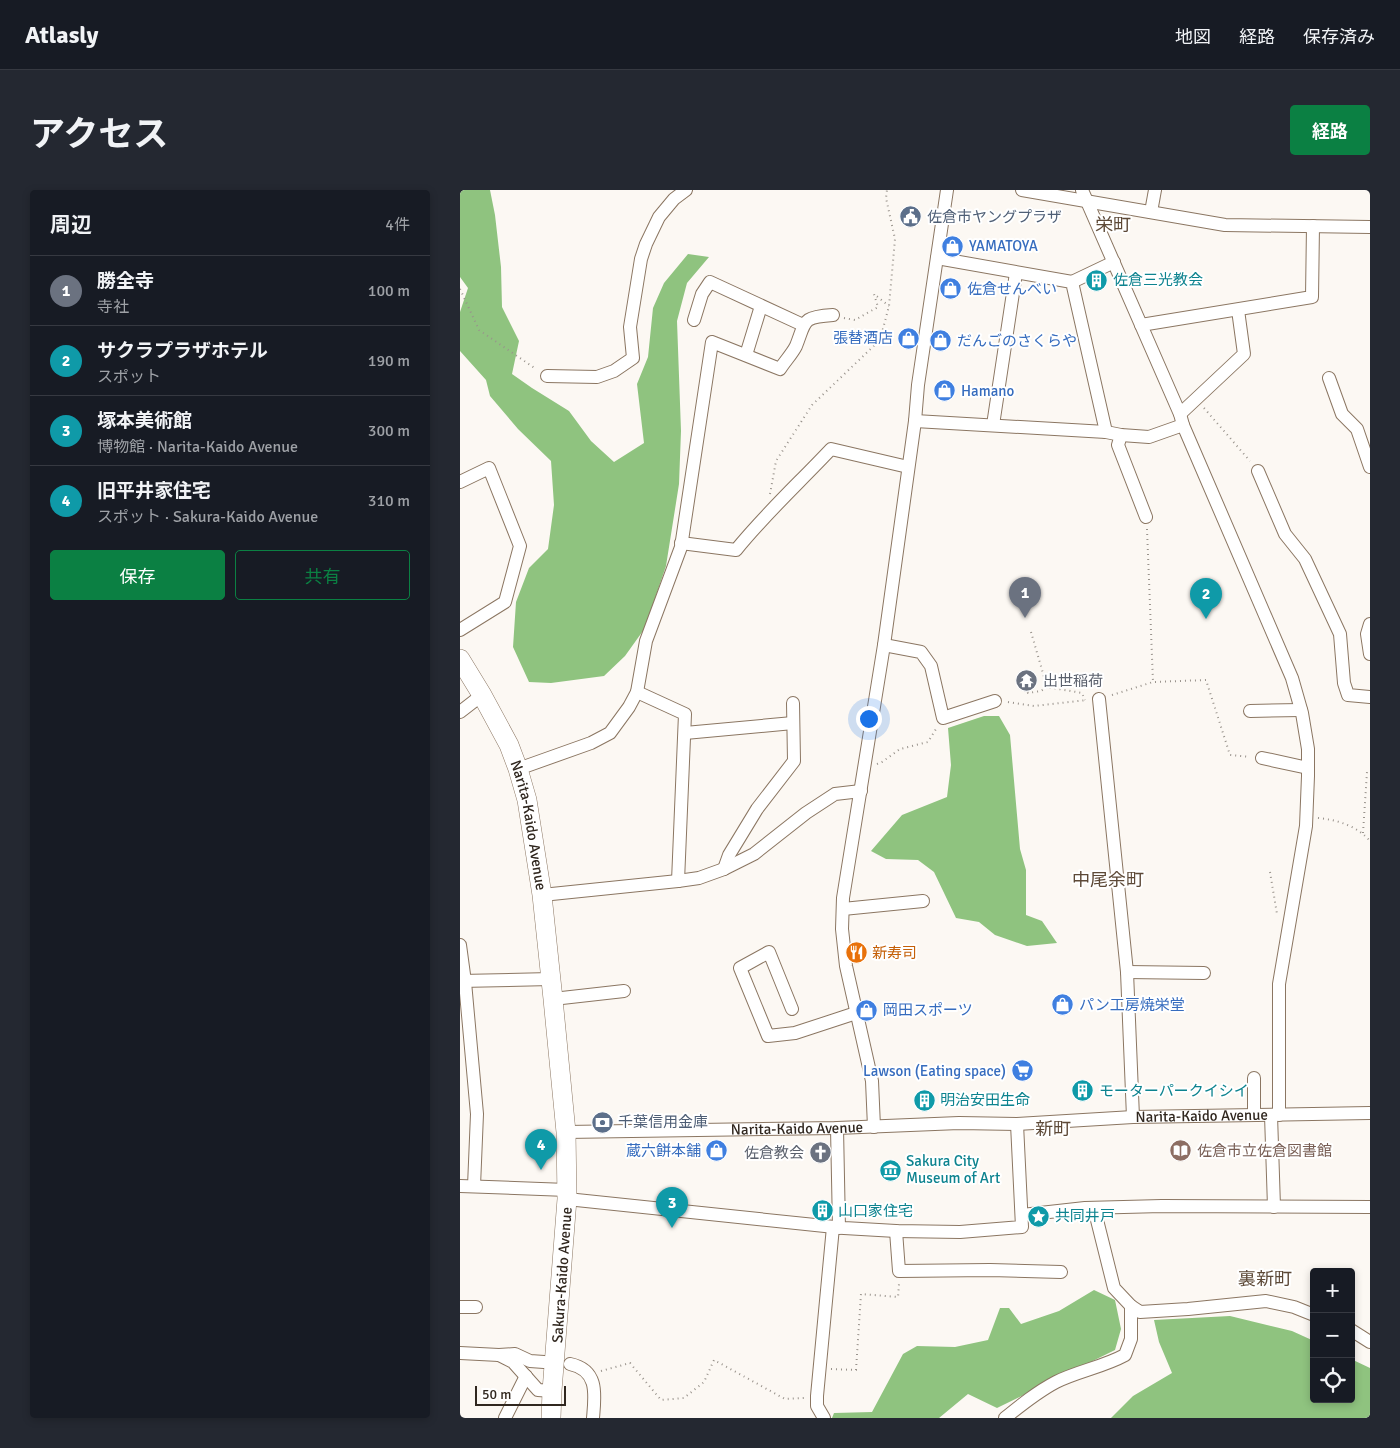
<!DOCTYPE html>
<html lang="ja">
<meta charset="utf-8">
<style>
body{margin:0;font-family:Signika,"Noto Sans JP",sans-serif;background:#242831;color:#f1f3f6}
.controls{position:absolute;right:15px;bottom:15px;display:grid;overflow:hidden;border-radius:5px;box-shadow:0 2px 8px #0003}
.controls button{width:45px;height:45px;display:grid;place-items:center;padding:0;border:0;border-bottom:1px solid #363941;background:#171b24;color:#f1f3f6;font:25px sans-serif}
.scale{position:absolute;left:15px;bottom:12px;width:91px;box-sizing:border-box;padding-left:5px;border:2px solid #30271f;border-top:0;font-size:14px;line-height:18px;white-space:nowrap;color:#30271f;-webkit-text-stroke:4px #fff;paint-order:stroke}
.you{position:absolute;left:408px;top:528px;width:18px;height:18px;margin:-12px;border:4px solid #fff;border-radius:50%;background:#1a73e8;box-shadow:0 0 0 8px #1a73e833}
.badge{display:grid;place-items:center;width:32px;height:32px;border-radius:50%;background:#0b8043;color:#fff;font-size:16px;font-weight:700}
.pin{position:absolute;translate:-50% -41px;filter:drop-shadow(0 1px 2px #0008)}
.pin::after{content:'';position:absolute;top:26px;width:18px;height:15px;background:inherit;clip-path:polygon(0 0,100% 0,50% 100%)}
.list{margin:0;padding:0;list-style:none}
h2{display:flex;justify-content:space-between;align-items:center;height:65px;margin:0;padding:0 20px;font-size:21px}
h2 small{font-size:16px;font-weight:400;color:#9ea1a6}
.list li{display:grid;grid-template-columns:32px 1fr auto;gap:15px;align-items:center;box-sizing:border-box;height:70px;padding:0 20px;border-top:1px solid #363941}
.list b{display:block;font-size:19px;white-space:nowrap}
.list p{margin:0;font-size:16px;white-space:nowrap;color:#9ea1a6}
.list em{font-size:16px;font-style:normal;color:#9ea1a6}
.actions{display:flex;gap:10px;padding:15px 20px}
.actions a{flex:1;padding:11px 0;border:1px solid #0b8043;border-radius:5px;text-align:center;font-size:18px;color:#0b8043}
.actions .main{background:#0b8043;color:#fff}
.icon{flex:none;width:28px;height:28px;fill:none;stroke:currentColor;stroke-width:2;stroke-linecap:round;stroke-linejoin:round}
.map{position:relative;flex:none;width:910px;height:1228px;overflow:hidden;border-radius:5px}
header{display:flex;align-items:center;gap:30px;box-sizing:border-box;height:70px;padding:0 25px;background:#171b24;border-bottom:1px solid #363941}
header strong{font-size:24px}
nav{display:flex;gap:28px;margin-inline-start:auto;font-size:18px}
.intro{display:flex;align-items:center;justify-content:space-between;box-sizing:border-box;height:120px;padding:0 30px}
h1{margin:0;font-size:35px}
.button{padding:12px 22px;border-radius:5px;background:#0b8043;color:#fff;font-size:18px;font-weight:700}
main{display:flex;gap:30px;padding:0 30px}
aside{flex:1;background:#171b24;border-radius:5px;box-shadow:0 2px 8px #0003}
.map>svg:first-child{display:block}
</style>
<header>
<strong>Atlasly</strong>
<nav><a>地図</a><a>経路</a><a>保存済み</a></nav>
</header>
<div class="intro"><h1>アクセス</h1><a class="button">経路</a></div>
<main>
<aside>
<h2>周辺<small>4件</small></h2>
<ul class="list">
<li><span class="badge" style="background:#6b7280">1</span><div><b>勝全寺</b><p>寺社</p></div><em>100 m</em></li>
<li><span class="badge" style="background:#0f9aa8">2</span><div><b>サクラプラザホテル</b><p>スポット</p></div><em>190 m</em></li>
<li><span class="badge" style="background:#0f9aa8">3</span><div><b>塚本美術館</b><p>博物館 · Narita-Kaido Avenue</p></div><em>300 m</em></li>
<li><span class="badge" style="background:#0f9aa8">4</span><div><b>旧平井家住宅</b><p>スポット · Sakura-Kaido Avenue</p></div><em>310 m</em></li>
</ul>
<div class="actions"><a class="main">保存</a><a>共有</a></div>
</aside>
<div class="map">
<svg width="910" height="1228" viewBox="0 0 910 1228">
<rect width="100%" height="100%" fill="#fcf8f3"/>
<path fill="#8fc37f" d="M0 0H30L35 25 41 77 42 117 59 151 52 184 72 198 109 221 131 251 154 272 184 253 177 194 188 167 193 118 204 93 228 64 249 67 227 93 217 131 221 241 219 294 206 376 185 438 165 466 144 486 91 493 69 492 53 457 56 412 69 378 88 359 94 315 91 271 58 239 30 206 26 190 0 161V122L8 98 0 87Z
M524 526H539L550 545 560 659 566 680V725L582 731 597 753 567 756 535 745 519 732 496 728 474 682 458 670 426 669 411 661 442 625 487 607 491 575 488 538Z
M634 1100 655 1110 661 1139 655 1160 537 1218 508 1204 479 1228H372L374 1223 412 1222 443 1164 457 1156 495 1157 528 1150 540 1118H549L561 1134 599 1121Z
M770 1126 832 1141 854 1151V1209H891V1169L910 1178V1228H651L673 1206 712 1183 699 1152 694 1130Z"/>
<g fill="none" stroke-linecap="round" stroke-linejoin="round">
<defs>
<g id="minor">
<path d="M562 0 765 35 910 37"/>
<path d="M622 0 720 224 723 235 832 488 842 523 848 559V586L846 636 819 794V925"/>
<path d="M691 22 695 0"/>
<path d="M477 68 612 92 646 242"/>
<path d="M612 92 654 72"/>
<path d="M234 130 242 104 250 92 343 135"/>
<path d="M681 135 852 107 853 36"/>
<path d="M286 165 301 116"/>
<path d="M87 186 137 187 154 181 173 168 170 137 181 69 186 54 199 27 214 9 226 0"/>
<path d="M869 188 882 224 897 239 910 277"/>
<path d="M720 224 784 164 778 120"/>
<path d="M455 231 646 242 661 245 689 247 723 235"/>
<path d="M533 235 556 83"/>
<path d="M661 245 658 255 686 327"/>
<path d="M798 281 825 344 845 369 880 444 884 493 888 505 910 507"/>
<path d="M0 292 29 278 60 356 45 412 0 440"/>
<path d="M221 353 276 360C305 324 339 293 371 259L448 277"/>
<path d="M910 434 907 444 910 464"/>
<path d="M424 455 461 462 471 476 483 528 535 511"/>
<path d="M177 502 225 524 218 691"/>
<path d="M639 509 667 782 673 927"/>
<path d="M790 521 841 520"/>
<path d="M0 522 22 505"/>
<path d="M225 543 333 533"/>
<path d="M802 568 848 578"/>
<path d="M58 579 131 553 150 543 169 517 177 502 186 451 221 357 252 152 320 179C325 171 332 164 336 156 346 131 341 127 373 125"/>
<path d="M264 679 269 665 297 619 334 571 333 513"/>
<path d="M82 705 218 691 239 688 264 679 294 664 346 623 375 604 401 601"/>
<path d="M383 719 463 711"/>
<path d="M0 755 5 792 17 924 14 996"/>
<path d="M667 782 744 783"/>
<path d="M0 791 91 789"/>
<path d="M93 809 164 801"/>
<path d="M332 819 309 762 280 778 308 846 335 843 396 823"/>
<path d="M794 925V888"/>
<path d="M811 925 814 1017"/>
<path d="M414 937 412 891 386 776 382 739 383 708 424 455 455 231 458 195 487 0"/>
<path d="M377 938 379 1038"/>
<path id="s1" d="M106 942 377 938 499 933 557 934 673 927 910 923"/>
<path d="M0 996 107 1000"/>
<path d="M107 1009 384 1038 436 1041 500 1042 562 1037 557 934"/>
<path d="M634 1018 654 1098 671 1116 680 1122 728 1119 806 1111 834 1117 854 1125"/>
<path d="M562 1025 625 1018 702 1016 910 1017"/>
<path d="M436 1041 439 1081 530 1080 601 1082"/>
<path d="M0 1117H16"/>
<path d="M891 1140 910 1152"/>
<path d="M0 1163 39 1165 53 1172 78 1200 92 1201"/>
<path d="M39 1165 55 1164 70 1171 84 1172"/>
<path d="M110 1174C139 1180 135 1205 133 1228"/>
<path d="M45 1228 66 1186"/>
<path d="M364 1228 357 1216V1206L373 1037"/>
<path d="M545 1228C561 1215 577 1202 596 1192 618 1181 643 1177 665 1165L671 1149V1116"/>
</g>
<g id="highway">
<path id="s2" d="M0 469 22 505 49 555 58 579 67 610 82 705 93 809 106 942 107 1009 92 1201 91 1228"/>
</g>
</defs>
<use href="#minor" stroke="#8b7662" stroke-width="14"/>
<use href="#highway" stroke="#8b7662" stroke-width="20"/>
<path stroke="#99938c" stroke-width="2" stroke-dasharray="1 4" stroke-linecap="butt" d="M0 99 19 140 76 179
M384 128 395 130 418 117 414 104 429 116
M744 218 790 271
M310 304 316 271 352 215 420 150 429 116 435 49 426 8 427 0
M687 339 693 492
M571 442 587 497 622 503 625 510
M565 498 568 503 581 501 587 497
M652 505 693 492 746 490 770 565 790 567
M548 512 574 516 627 510
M417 574 422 572 440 559 468 552 476 539
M858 628C878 630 897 636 910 651
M903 643 907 582H910
M810 682 817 724
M371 1179 396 1180 401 1104 438 1107 439 1094
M141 1181 170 1173 201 1210 224 1208 244 1192 254 1170 325 1209 345 1208"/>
<use href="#minor" stroke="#fff" stroke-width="12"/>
<use href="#highway" stroke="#fff" stroke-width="19"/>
</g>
<defs>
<symbol id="civic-disc" viewBox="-11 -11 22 22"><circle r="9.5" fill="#5c6f8a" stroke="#fff"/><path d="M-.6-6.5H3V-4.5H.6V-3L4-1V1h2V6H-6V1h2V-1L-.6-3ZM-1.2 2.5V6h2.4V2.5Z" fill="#fff"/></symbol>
<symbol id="shop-disc" viewBox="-11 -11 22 22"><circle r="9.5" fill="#3f7fe0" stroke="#fff"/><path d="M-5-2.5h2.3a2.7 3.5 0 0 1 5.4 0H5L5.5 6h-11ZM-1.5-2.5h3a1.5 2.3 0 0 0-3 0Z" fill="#fff"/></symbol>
<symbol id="building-disc" viewBox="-11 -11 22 22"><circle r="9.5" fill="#0f9aa8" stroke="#fff"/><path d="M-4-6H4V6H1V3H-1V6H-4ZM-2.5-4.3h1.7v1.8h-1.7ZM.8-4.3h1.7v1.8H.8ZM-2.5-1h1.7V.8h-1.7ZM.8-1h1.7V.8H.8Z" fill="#fff"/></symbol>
<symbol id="temple-disc" viewBox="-11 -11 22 22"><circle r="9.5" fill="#6b7280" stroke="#fff"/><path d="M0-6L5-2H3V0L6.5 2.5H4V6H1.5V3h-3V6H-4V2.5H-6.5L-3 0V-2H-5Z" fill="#fff"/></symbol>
<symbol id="restaurant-disc" viewBox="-11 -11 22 22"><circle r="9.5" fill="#e8710a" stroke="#fff"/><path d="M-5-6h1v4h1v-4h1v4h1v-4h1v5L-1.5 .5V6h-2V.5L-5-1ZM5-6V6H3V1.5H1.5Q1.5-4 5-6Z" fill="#fff"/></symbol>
<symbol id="supermarket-disc" viewBox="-11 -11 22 22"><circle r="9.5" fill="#3f7fe0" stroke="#fff"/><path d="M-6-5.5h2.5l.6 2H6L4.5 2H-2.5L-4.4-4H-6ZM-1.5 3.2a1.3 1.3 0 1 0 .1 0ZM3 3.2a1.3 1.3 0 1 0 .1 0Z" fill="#fff"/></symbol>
<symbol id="bank-disc" viewBox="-11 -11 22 22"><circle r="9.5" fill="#5c6f8a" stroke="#fff"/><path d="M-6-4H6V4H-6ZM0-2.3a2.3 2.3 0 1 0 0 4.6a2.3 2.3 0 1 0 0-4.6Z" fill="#fff"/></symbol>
<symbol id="library-disc" viewBox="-11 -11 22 22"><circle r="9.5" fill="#8d6e63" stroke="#fff"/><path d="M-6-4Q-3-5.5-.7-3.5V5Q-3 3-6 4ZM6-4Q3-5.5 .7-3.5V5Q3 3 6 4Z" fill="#fff"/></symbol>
<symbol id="church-disc" viewBox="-11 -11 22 22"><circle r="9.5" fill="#6b7280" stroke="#fff"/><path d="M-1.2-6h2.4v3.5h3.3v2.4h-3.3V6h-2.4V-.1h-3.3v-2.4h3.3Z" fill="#fff"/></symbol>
<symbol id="museum-disc" viewBox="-11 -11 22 22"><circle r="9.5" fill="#0f9aa8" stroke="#fff"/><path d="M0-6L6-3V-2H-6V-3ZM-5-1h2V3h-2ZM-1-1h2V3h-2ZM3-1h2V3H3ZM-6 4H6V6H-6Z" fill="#fff"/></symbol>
<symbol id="sight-disc" viewBox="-11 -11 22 22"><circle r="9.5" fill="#0f9aa8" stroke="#fff"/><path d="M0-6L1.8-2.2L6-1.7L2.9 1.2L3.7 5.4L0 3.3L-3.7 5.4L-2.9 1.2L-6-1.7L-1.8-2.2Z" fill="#fff"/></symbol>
</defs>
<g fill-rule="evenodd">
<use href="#civic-disc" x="438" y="14" width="25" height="25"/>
<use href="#shop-disc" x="480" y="44" width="25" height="25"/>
<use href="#building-disc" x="624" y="78" width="25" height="25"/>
<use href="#shop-disc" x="478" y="86" width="25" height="25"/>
<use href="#shop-disc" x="436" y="136" width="25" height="25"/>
<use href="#shop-disc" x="468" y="138" width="25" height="25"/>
<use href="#shop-disc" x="472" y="188" width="25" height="25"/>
<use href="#temple-disc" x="554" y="478" width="25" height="25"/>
<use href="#restaurant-disc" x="384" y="750" width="25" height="25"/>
<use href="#shop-disc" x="590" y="802" width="25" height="25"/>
<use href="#shop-disc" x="394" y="808" width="25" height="25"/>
<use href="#supermarket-disc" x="550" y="868" width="25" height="25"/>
<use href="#building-disc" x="610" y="888" width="25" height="25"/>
<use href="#building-disc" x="452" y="898" width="25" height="25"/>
<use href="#bank-disc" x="130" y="920" width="25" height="25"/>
<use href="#shop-disc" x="244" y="948" width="25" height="25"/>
<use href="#library-disc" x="708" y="948" width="25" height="25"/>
<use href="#church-disc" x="348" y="950" width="25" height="25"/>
<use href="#museum-disc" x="418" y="968" width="25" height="25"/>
<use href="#building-disc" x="350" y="1008" width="25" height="25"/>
<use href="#sight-disc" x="566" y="1014" width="25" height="25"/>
</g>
<g text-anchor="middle" stroke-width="4" stroke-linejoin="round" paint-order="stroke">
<g font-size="15" fill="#4e5e75" stroke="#fff" text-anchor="start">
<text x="467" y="32">佐倉市ヤングプラザ</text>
<text x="158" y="937">千葉信用金庫</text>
</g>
<g font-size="15" fill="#366cbe" stroke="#fff" text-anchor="start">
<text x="509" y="61">YAMATOYA</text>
<text x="507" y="104">佐倉せんべい</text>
<text x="433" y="153" text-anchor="end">張替酒店</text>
<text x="497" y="156">だんごのさくらや</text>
<text x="501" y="206">Hamano</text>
<text x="619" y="820">パン工房焼栄堂</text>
<text x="423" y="825">岡田スポーツ</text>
<text x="546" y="886" text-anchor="end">Lawson (Eating space)</text>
<text x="241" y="966" text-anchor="end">蔵六餅本舗</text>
</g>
<g font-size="15" fill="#0d838f" stroke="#fff" text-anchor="start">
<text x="653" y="95">佐倉三光教会</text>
<text x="639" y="906">モーターパークイシイ</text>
<text x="480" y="915">明治安田生命</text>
<text x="446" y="976">Sakura City<tspan x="446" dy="17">Museum of Art</tspan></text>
<text x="378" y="1026">山口家住宅</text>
<text x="595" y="1031">共同井戸</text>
</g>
<g font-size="15" fill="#5b616d" stroke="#fff" text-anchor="start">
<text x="583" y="496">出世稲荷</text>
<text x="344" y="968" text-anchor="end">佐倉教会</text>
</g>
<g font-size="15" fill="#30271f" stroke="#fff">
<text dy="5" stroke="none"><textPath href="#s2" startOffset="182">Narita-Kaido Avenue</textPath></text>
<text dy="5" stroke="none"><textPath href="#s1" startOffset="636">Narita-Kaido Avenue</textPath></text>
<text dy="5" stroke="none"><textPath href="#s1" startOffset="231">Narita-Kaido Avenue</textPath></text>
<text transform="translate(102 1085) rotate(-86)" y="5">Sakura-Kaido Avenue</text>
</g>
<g font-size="15" fill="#c56008" stroke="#fff" text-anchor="start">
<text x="412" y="768">新寿司</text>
</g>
<g font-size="15" fill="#785e54" stroke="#fff" text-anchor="start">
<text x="737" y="966">佐倉市立佐倉図書館</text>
</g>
<g font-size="18" fill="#5d4937" stroke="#fff">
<text x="653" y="41">栄町</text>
<text x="648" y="696">中尾余町</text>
<text x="593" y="945">新町</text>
<text x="805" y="1095">裏新町</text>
</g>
</g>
</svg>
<div class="controls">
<button>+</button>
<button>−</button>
<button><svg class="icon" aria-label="locate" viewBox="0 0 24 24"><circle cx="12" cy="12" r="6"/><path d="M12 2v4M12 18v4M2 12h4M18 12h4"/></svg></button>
</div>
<div class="scale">50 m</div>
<div class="you"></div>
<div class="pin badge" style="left:565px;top:428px;background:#6b7280">1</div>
<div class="pin badge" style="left:746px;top:429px;background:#0f9aa8">2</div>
<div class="pin badge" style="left:212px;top:1038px;background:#0f9aa8">3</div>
<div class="pin badge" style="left:81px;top:980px;background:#0f9aa8">4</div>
</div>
</main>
